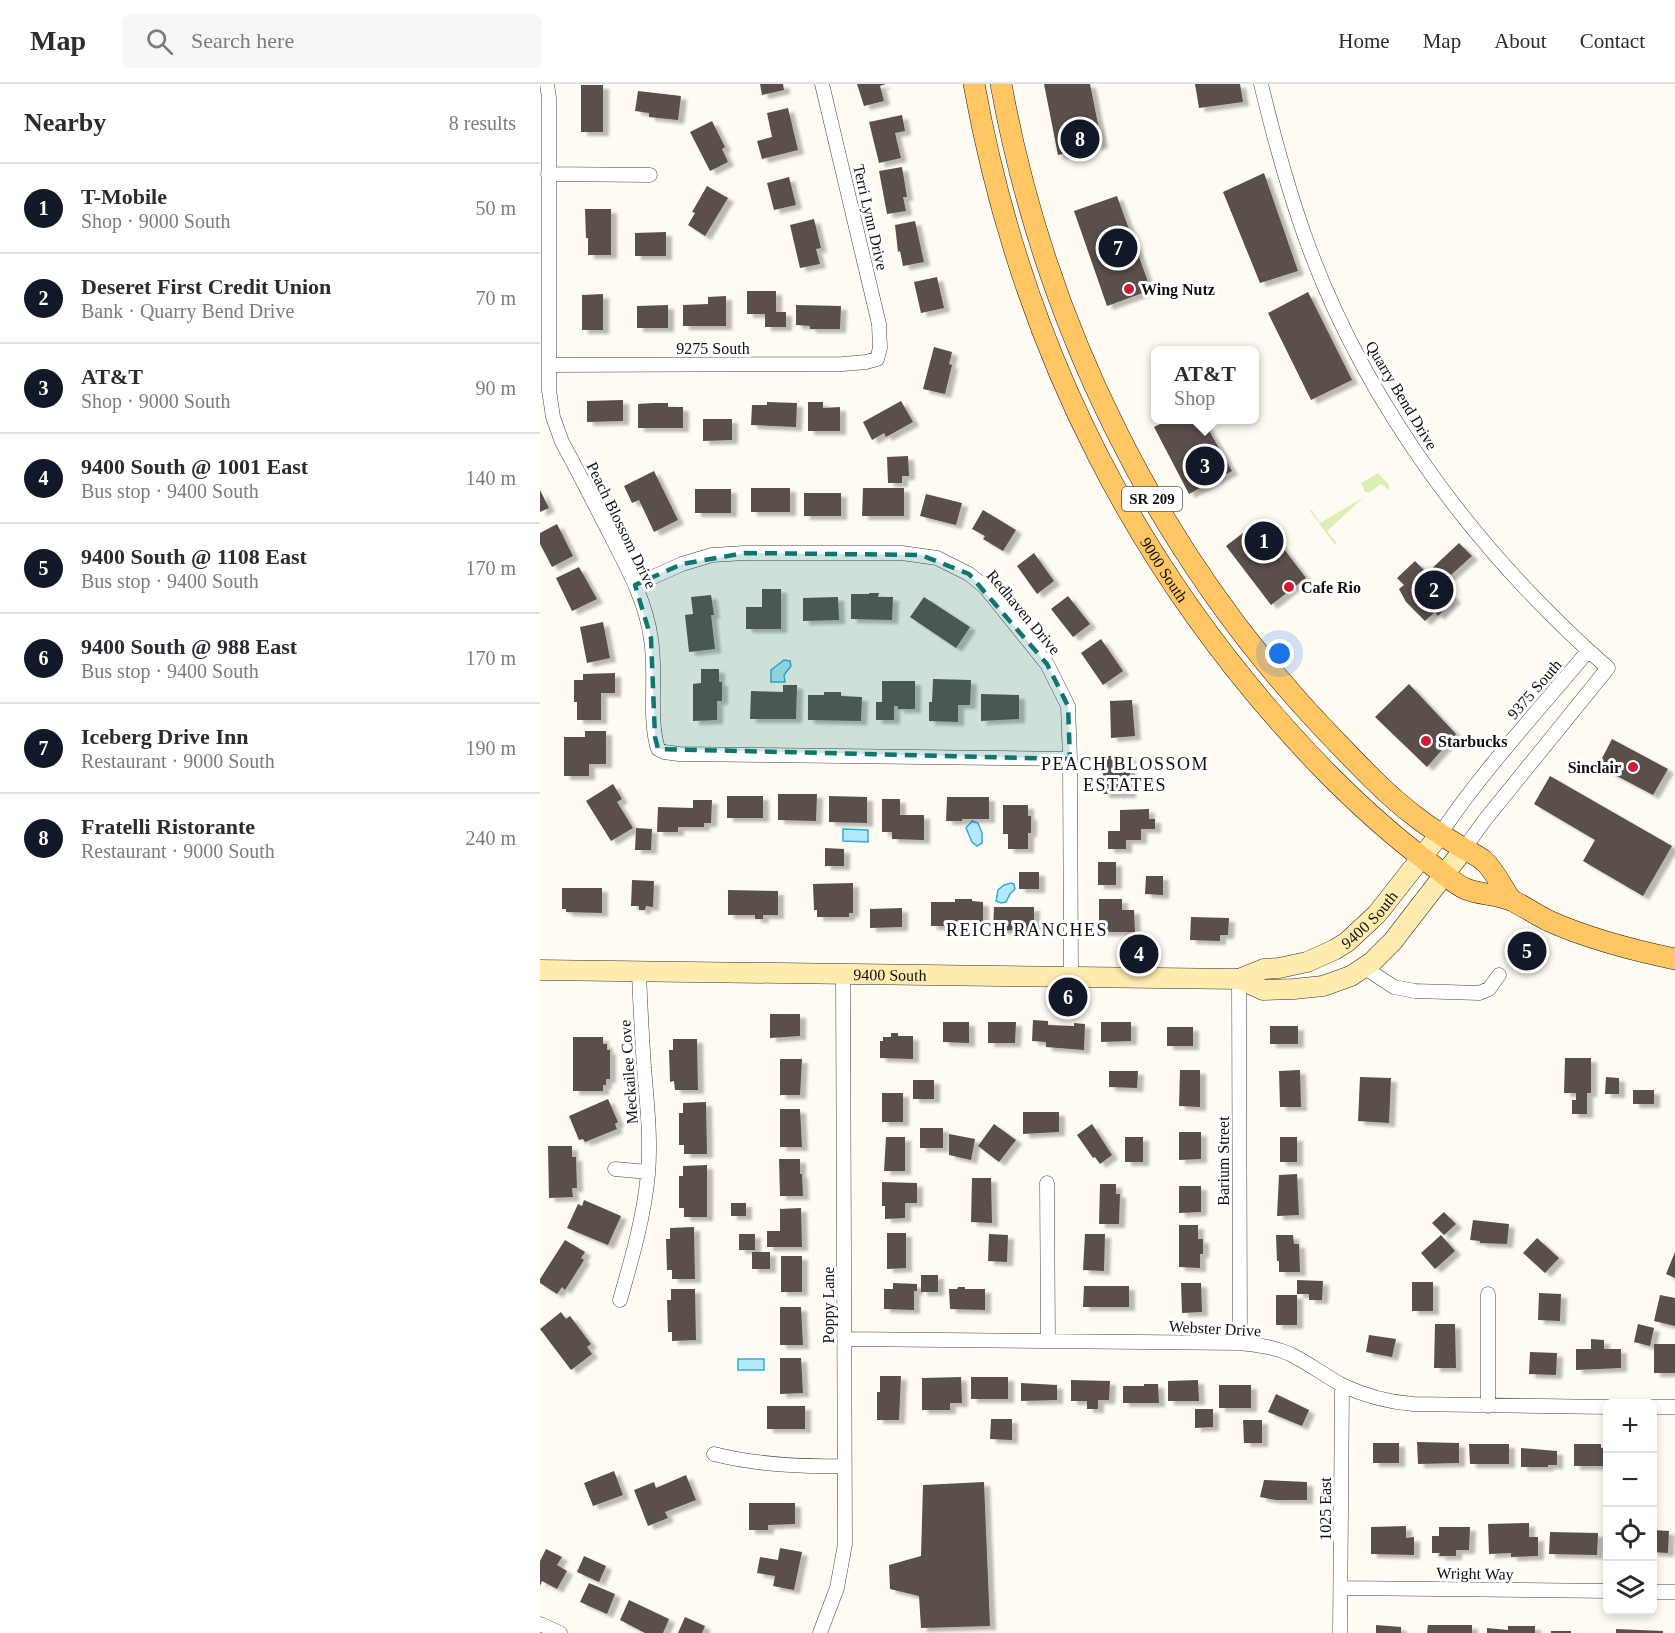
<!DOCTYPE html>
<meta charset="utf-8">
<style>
body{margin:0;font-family:Georgia,serif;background:#f7f7f7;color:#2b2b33}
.controls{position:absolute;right:18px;bottom:18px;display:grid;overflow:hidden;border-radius:9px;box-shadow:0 3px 9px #0003}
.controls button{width:54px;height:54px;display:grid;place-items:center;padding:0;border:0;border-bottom:2px solid #e1e1e2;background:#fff;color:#2b2b33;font:30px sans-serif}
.you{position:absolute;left:740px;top:570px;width:21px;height:21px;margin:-15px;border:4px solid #fff;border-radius:50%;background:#1a73e8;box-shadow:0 0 0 9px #1a73e833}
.badge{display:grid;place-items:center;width:39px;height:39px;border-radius:50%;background:#111827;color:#fff;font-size:20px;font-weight:700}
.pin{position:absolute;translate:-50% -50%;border:3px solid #fff;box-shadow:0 2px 6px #0006}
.popup{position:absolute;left:611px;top:262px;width:108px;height:78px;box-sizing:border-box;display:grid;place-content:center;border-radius:9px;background:#fff;filter:drop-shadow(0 2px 4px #0005);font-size:20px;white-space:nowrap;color:#7c7c81}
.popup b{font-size:22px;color:#2b2b33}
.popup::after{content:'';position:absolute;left:50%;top:100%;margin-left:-12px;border:12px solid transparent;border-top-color:#fff}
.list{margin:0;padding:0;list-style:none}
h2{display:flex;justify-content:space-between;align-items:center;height:78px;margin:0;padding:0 24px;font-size:26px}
h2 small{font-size:20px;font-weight:400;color:#7c7c81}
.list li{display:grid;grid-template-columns:39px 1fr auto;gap:18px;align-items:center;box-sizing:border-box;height:90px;padding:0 24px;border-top:2px solid #e1e1e2}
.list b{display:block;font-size:22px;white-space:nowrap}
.list p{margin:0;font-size:20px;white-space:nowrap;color:#7c7c81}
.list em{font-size:20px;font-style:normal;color:#7c7c81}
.icon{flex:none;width:33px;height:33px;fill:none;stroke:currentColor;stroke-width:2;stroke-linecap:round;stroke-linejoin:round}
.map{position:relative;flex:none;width:1135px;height:1549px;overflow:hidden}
header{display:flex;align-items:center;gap:36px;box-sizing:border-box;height:84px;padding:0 30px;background:#fff;border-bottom:2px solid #e1e1e2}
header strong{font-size:28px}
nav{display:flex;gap:33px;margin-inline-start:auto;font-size:21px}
.search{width:420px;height:54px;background:#f7f7f7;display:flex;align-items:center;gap:15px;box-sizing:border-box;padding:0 21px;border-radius:9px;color:#7c7c81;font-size:22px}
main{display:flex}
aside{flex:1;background:#fff}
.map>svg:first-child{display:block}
</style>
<header>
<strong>Map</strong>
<div class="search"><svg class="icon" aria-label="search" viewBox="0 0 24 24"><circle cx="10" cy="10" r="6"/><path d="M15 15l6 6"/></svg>Search here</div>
<nav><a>Home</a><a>Map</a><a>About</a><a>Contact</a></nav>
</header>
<main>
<aside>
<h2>Nearby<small>8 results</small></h2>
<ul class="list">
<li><span class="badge">1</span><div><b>T-Mobile</b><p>Shop · 9000 South</p></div><em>50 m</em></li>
<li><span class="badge">2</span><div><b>Deseret First Credit Union</b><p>Bank · Quarry Bend Drive</p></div><em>70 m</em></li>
<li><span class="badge">3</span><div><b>AT&amp;T</b><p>Shop · 9000 South</p></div><em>90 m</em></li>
<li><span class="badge">4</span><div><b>9400 South @ 1001 East</b><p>Bus stop · 9400 South</p></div><em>140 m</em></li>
<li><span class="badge">5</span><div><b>9400 South @ 1108 East</b><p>Bus stop · 9400 South</p></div><em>170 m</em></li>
<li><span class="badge">6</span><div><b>9400 South @ 988 East</b><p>Bus stop · 9400 South</p></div><em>170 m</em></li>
<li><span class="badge">7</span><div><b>Iceberg Drive Inn</b><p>Restaurant · 9000 South</p></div><em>190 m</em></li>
<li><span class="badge">8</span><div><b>Fratelli Ristorante</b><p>Restaurant · 9000 South</p></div><em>240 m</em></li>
</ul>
</aside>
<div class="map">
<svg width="1135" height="1549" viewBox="0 0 1135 1549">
<defs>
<filter id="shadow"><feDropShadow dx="6" dy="4" stdDeviation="1.5" flood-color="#0004"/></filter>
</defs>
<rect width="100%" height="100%" fill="#fffbf3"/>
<path fill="#dbeeb8" d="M838 389 849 401V406L841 400 829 409 825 408 821 399Z
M824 413 787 447 796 458 795 461 770 427 772 426 780 439Z"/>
<path fill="#b2e9fc" stroke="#32acda" stroke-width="1.5" d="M244 576 250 577 251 582 244 591 245 598H231V586Z
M432 737 438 739 442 749V759L437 762 432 758 426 744Z
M303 745 328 746V758L303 757Z
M471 799 474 800 475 805 470 810 466 818 461 819 456 817 458 806 464 801Z
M198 1275H224V1286H198Z"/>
<path fill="#5a4f4b" filter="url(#shadow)" d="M220 0H243L244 6 222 11Z
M317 0H346L340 2 344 17 324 22Z
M504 0H550L562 60 518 71Z
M655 0H700L703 18 659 24Z
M41 1H63V48H41Z
M98 7 141 12 138 36 109 33V29L95 27Z
M248 24 258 66 222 75 217 57 232 53 227 29Z
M362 31 365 47 355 49 361 74 339 79 329 38Z
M172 37 185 63 182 65 188 78 170 87 150 48Z
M362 83 367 113H363L366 127 347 130 339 87Z
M724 89 758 187 720 199 683 108Z
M249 93 256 121 234 126 227 99Z
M167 102 188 114 165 152 148 141 155 129 152 128Z
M577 112 611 206 567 222 534 127Z
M45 125H71V171H48V154H46Z
M274 135 281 164 276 165 280 180 260 184 250 141Z
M375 137 384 178 363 182 360 167 358 168 355 141Z
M126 148V172H95V149Z
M397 193 404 224 381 229 374 198Z
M207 207H236V228H246V243H225V230H207Z
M768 208 812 296 771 316 728 229Z
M63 210V246H42V211Z
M186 212V242H143V221L168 220V213Z
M128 221V244H97V222Z
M256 221 301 222 300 245H270V242L256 241Z
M394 263 412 268 409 280 412 281 405 310 383 305Z
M83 316V337L47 338V317Z
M361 317 373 338 346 353 344 349 332 356 323 338Z
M227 318 257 319 256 343 211 341 212 321H227Z
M268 318H283V324L300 323V347H268Z
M113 319H128V323H143V344H98V320Z
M163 335H192V356L163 357Z
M628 336H663L692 387 649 410 614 343Z
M368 372 369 392H362V399H348L347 373Z
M114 387 138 436 114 448 99 416 92 419 84 402Z
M211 404H250V428H211Z
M323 404H364V432H322Z
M155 405H191V429H155Z
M0 406 9 424 0 428Z
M264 409H301V432H264Z
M386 410 422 419 416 441 380 432Z
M443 426 476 446 463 467 443 455 445 452 432 445Z
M721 435 766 494 731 521 686 462Z
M17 440 33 472 12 483 0 460V449Z
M919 459 932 472 901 500 915 515 898 532 895 528 885 537 866 518 859 505 864 501 857 494 875 477 887 489Z
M494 469 514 497 497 510 477 482Z
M39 483 57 515 32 527 16 494Z
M222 505H241V545H206V523H222Z
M329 509H339L338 513H353L352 536 311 535V510H329Z
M171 511 174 531H171L175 565 149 568 145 531 153 530 151 513Z
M528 512 550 540 533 553 511 525Z
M298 513 299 536 263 537V514Z
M384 513 430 543 416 564 370 533Z
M63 538 70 574 47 579 40 543Z
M561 555 583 587 563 601 541 569Z
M161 585H179V598H182V617H177V636L153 637V600L161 599Z
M75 589V609H61V636H37V618H34V596H43V590Z
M393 595 431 596 430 621H418V638L389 637V618H392Z
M342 597H375V625H358V622H354V636H336V618H342Z
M869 600 916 650 887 683 835 633Z
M243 601H257L256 635H210L211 607 243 608Z
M284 608H301V612L322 613 321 637 268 636V611H284Z
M441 610 479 611V635L441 637Z
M592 616 595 652 571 654 570 617Z
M45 647H66V680H49V692H24V653H45Z
M1072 655 1128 685 1113 711 1058 682Z
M563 672H590V710H563Z
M1010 692 1132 762 1103 812 1043 777 1055 756 994 720Z
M73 700 82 715 77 718 93 744 71 757 46 717Z
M238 710H277L276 737 238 736Z
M187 712H223V734H187Z
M289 712 327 713V739L289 738Z
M407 713H449V735H422V737H406Z
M342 715H360V731H384V756L352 755V748H342Z
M153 716H172L171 739H164V743H138V748H117L118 723 153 724Z
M463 721H488V732H491V749H488V765H468V750H463Z
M609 725V735H615V745H601V756H586V765H568V747H580V726Z
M96 744 112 745 111 766H95Z
M285 764 304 765V782H285Z
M558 778H576V801H558Z
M479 788H499V805H479Z
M606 792H623V811L605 810Z
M92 796 114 797 113 823 106 822 105 826H99V822H91Z
M313 799V829H309V833H277V826H274L273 800Z
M22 804H62V829L26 828V825H22Z
M188 806 238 807V831H223V835H215V831H188Z
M415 815H432V817L443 818V840L428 839V845H410V842H391V818H415Z
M559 815H582V826H594L595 848H559Z
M454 823H494V847L453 846Z
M362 824V843L330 844V825Z
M651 833 689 834 688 851H680V857L650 856Z
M230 930H260V952L230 954Z
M493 936 508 937V941L534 942V939L545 940 544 966 506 963V958L492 957Z
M403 938H429V959L403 958Z
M448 938H476L475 959H448Z
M561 938H591V957L561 958Z
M730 942H758V960H730Z
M627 943H653V962H627Z
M351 949H358V952H373V975L340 974V957H343V953H351Z
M33 953H63V960H67V966H70V995H66V1001H63V1007H33Z
M133 955H157L158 1006H135L134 997 130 998 129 966H133Z
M1025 974H1051V1009H1047V1030H1032V1016H1036V1009H1024Z
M240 975H262L260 1011H240Z
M640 986H660V1023L639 1022Z
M760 986 761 1023H740L739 987Z
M569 987H598L597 1004 569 1003Z
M820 993 851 994 849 1039 818 1037Z
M1066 993 1079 994V1010H1065Z
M373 996H394V1015H373Z
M1093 1006H1114V1020H1093Z
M342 1009H363V1038H342Z
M68 1015 78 1038 75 1040 77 1045 45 1058 43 1055 39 1056 29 1032Z
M166 1018 167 1070H144V1061H139V1029H143V1019Z
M240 1025H260L262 1063H240Z
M483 1028H519V1048L483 1050Z
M454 1040 476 1056 459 1078 438 1062Z
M552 1040 572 1071 560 1080 555 1073 553 1074 537 1051Z
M380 1044H403V1064H380Z
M639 1048H661V1075L639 1076Z
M409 1050 435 1055 431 1076 409 1071Z
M346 1053H365V1087H344Z
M585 1053H603V1078H585Z
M740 1053H757V1078H740Z
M8 1062H32V1073H36L37 1104H32L33 1113 9 1114Z
M239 1075H260V1090H262L263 1112H240Z
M167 1081V1133H144V1124H139V1092H143V1082Z
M757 1090 759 1131 737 1132 739 1091Z
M432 1094H451L452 1139 431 1138Z
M342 1098 377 1099V1119H365V1134L345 1135V1122H342Z
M560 1100H576V1110H580L579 1140H559Z
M639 1102H661V1128L639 1129Z
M44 1116 81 1132 68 1161 27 1144 38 1120 42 1122Z
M191 1119H206V1132H191Z
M261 1124 262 1163H227V1147H240V1125Z
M904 1128 916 1140 904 1151 892 1139Z
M933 1136 969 1140 967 1160 940 1159V1157L930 1156Z
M639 1141H658V1155H663V1170H660V1184L639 1183Z
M154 1143 155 1195H132V1186H127L126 1155H130V1144Z
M347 1149H366V1184L347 1185Z
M199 1150H215V1166H199Z
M449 1150 468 1151 467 1178 448 1177Z
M545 1150H565L564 1187 543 1186Z
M736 1151H753L754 1160H759L760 1188H739V1177H737Z
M901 1151 915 1167 895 1185 881 1169Z
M997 1154 1019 1174 1005 1189 983 1169Z
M25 1156 45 1168 41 1174 44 1176 25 1206 22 1203 17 1210 0 1199V1195Z
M212 1168H230V1185H212Z
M1135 1168V1194L1126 1190Z
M241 1172H262V1208H241Z
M381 1191H398V1208H381Z
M757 1196 783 1197 782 1216H769V1210H757Z
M872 1198H893V1227H872Z
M353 1199 377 1200V1207H374V1226L344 1225V1205H353Z
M641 1199H661L662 1228 642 1229Z
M544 1202H589V1223H543Z
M418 1203H425V1205H445V1226L410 1225 409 1205H417Z
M131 1205H155L156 1256 132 1257V1248H128L127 1216H131Z
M999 1209 1021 1210 1020 1237 998 1236Z
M736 1211H757V1241H736Z
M1120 1211 1135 1214V1242L1114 1237Z
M240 1223H261L263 1261H240Z
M21 1228 26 1235 30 1232 51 1260 47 1263 52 1270 31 1286 0 1245Z
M895 1240H915L916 1284H894Z
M1098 1240 1114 1244 1110 1262 1094 1258Z
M829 1251 856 1255 852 1273 826 1268Z
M1051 1255 1064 1256V1265H1081V1284L1036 1286V1265H1051Z
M1114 1260H1135V1289H1114Z
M990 1268 1017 1269 1016 1291 989 1290Z
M240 1274H261L263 1309 240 1310Z
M340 1292H361L359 1336H337V1308H340Z
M421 1293 422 1319H410V1326H382V1294Z
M431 1293H468V1315H431Z
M531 1296 570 1297 569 1316H558V1325H547V1317H531Z
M658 1296 659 1317H628V1297Z
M481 1299 517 1301V1316L481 1317Z
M604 1300H618L619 1319H583V1302H604Z
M679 1301H711V1324H679Z
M736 1310 769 1326 762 1342 728 1328Z
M227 1322H265V1345H227Z
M655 1325H673V1343L655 1344Z
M451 1335H472V1356L450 1355Z
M703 1336H722V1359H704Z
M877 1358 919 1359V1379L878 1380Z
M833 1359H859V1379H833Z
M929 1360H969V1380H930Z
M1034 1360H1061V1364H1068V1382H1034Z
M981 1364 1017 1367V1381H1008V1383H981Z
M74 1387 83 1411 53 1422 44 1399Z
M146 1391 156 1416 125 1428 128 1434 108 1442 94 1406 114 1398 116 1404Z
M724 1396 767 1398V1416H736L720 1413Z
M444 1398 450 1542 381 1544 379 1512 350 1505 349 1481 381 1472 383 1401Z
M209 1419H255V1440L228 1441V1446H209Z
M989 1439V1453H998V1472L971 1473V1469L949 1470 948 1440Z
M866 1442V1454L874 1453V1471L831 1470V1443Z
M899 1443H930L929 1466H916V1472H899L900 1469H892V1452H899Z
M1112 1446 1129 1447 1128 1469 1112 1468Z
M1010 1448 1058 1449 1057 1471 1009 1470Z
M240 1464 262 1468 254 1506 233 1502 235 1492 217 1489 220 1473 238 1476Z
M6 1465 22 1473 17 1481 27 1487 17 1505 2 1497 0 1502V1477Z
M44 1472 66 1482 59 1498 37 1488Z
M49 1499 75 1510 67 1530 40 1518Z
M89 1516 129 1535 123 1549H105L80 1536Z
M145 1533 165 1542 162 1549H138Z
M836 1541 861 1543V1549H836Z
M888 1541H932V1549H887Z
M968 1542H995V1549H947V1544L968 1546Z
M1076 1545 1123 1547V1549H1076Z
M1011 1547H1031V1549H1011Z"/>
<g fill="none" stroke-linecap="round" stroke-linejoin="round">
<defs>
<path id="minor" d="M7 0 9 14V306L13 333 22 358C39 389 55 421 71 452 88 485 106 518 111 555 117 590 108 633 118 665L124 668 139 670 530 675
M721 0C734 54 749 109 768 161 828 324 938 470 1068 584L944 737 924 765
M8 90 110 91
M9 281 303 280 326 278 337 275 340 264 339 240 282 0
M95 501 142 480 172 471 205 469H362L397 474 429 490 445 503 507 580 528 622 530 675 531 892
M900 750C944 685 998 627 1048 567
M825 884 854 903 875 907 939 909 949 905 959 891
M699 895 700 1259
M75 1085 108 1088
M507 1099 508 1257
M948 1210V1322
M80 1216C92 1174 104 1133 108 1090 111 1055 107 1019 104 984 102 952 100 919 99 887
M305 1255 700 1259C717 1261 734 1263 750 1270 768 1279 784 1291 802 1301 825 1312 848 1318 873 1320L1068 1323
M1112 1323H1135
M174 1370C217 1381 259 1383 304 1382
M802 1504 1068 1507
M1112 1508H1135
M0 1540 20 1549
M280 1549 297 1504 305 1460 303 889
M800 1549 802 1301"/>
<g id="secondary">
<path id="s1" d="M0 886 699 895 723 906 754 905 783 902 811 892 832 878 853 857 924 765"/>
<path id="s2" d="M699 895 724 885 739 884 767 878 794 866 807 858 837 830 900 750"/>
</g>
<g id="primary">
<path id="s3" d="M434 0C482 265 600 498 789 691 821 723 855 754 892 781 903 789 914 800 926 805 941 811 958 810 973 817 985 823 997 831 1009 837 1049 855 1092 866 1135 875"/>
<path d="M461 0C505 242 617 469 786 647 815 677 843 708 876 733 890 744 906 754 921 763 928 767 936 771 943 776 953 784 963 805 971 816"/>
</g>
</defs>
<use href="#minor" stroke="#434343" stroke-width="15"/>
<use href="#secondary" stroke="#323232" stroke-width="21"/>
<use href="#primary" stroke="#212121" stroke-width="22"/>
<use href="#minor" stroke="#fff" stroke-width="14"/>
<use href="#secondary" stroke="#ffecae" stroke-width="20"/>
<use href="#primary" stroke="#ffc663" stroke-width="21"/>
</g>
<path fill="#0f766e" fill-opacity="0.2" stroke="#0f766e" stroke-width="4.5" stroke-dasharray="12 8" stroke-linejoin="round" d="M205 469 381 471 429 490 507 580 528 622 530 675 118 665 115 653 111 554 95 501 142 480Z"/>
<g fill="#cf1a38" stroke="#fff" stroke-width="2">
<circle cx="589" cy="205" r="6"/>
<circle cx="749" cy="503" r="6"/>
<circle cx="886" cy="657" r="6"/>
<circle cx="1093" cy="683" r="6"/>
</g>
<g text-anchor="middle" stroke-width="6" stroke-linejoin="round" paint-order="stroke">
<rect fill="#fff" stroke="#585858" stroke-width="1.5" x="582" y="403" width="60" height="24" rx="4.5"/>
<g font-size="15" font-weight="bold" fill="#101010">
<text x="612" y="420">SR 209</text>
</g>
<g font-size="16" fill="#101010" stroke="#fff">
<text transform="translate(331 133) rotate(77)" y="6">Terri Lynn Drive</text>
<text x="173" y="270">9275 South</text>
<text transform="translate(862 311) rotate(59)" y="6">Quarry Bend Drive</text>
<text transform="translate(82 441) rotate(64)" y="6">Peach Blossom Drive</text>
<text dy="6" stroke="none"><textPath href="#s3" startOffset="525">9000 South</textPath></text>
<text transform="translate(484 528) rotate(50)" y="6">Redhaven Drive</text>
<text transform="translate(994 605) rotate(-49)" y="6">9375 South</text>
<text dy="6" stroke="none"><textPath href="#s2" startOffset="147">9400 South</textPath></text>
<text dy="6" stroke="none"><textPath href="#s1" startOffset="350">9400 South</textPath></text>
<text transform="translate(88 988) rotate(-94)" y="6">Meckailee Cove</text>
<text transform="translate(683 1077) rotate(-90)" y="6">Barium Street</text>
<text transform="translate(288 1221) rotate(-90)" y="6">Poppy Lane</text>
<text transform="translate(675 1244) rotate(3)" y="6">Webster Drive</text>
<text transform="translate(785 1425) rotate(-90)" y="6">1025 East</text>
<text transform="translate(935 1489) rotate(1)" y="6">Wright Way</text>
</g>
<g font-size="16" font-weight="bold" fill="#101010" stroke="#fff" text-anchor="start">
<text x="601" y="211">Wing Nutz</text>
<text x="761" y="509">Cafe Rio</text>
<text x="898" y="663">Starbucks</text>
<text x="1081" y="689" text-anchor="end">Sinclair</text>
</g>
<g font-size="18" letter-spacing="1.5" fill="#101010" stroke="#fff">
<text x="585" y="686">PEACH BLOSSOM<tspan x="585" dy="21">ESTATES</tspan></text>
<text x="487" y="852">REICH RANCHES</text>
</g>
</g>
</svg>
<div class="controls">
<button>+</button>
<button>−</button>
<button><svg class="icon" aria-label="locate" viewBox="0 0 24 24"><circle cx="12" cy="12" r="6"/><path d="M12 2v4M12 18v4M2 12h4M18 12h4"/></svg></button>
<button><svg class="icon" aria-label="layers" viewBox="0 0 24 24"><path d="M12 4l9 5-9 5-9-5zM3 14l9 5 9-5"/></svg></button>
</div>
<div class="you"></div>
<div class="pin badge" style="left:724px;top:457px">1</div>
<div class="pin badge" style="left:894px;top:506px">2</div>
<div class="pin badge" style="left:665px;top:382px">3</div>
<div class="popup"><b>AT&amp;T</b>Shop</div>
<div class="pin badge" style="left:599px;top:870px">4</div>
<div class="pin badge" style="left:987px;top:867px">5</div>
<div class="pin badge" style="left:528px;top:913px">6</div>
<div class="pin badge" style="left:578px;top:164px">7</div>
<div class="pin badge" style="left:540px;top:55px">8</div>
</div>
</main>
